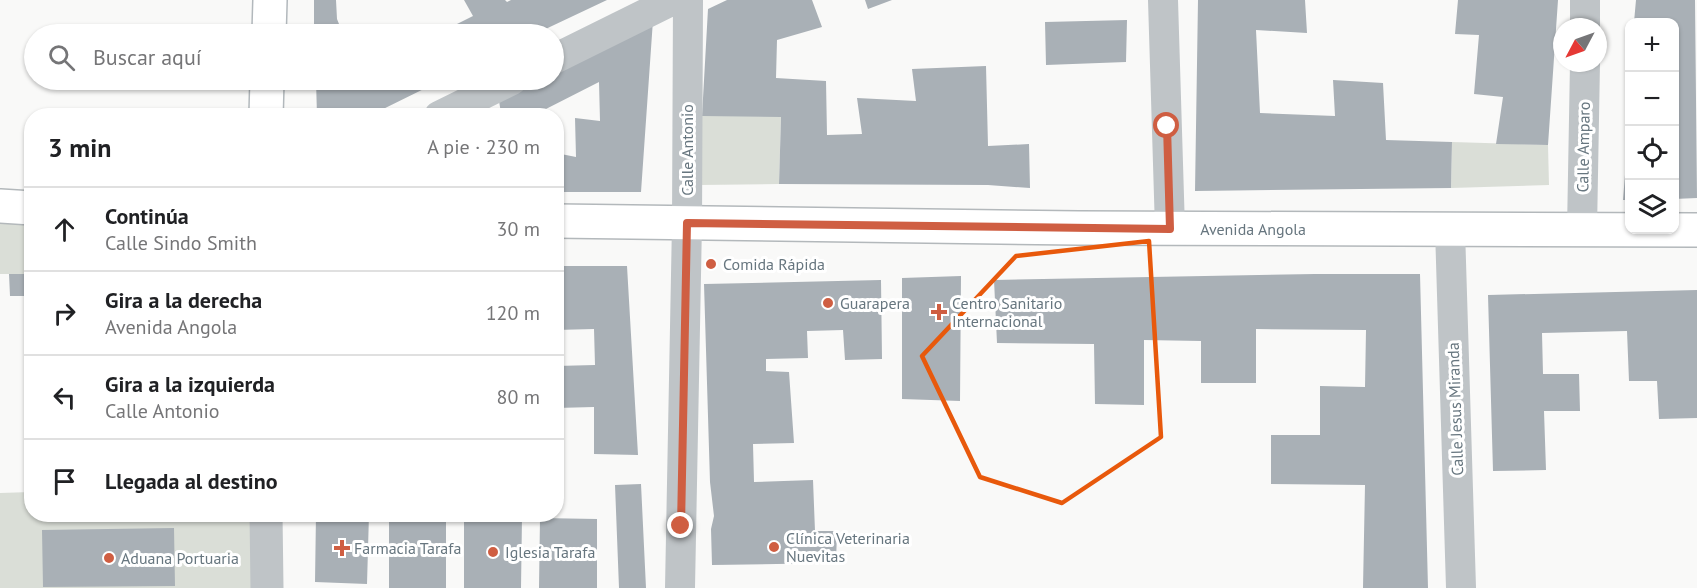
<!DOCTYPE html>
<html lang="es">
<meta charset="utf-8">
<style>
body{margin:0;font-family:"PT Sans",sans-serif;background:#f2f2f2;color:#202124}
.controls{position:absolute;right:18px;top:18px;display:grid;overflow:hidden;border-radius:12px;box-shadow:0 2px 4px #0004}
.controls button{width:54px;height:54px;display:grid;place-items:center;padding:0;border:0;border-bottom:2px solid #e0e0e0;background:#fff;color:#202124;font:30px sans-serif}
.compass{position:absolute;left:1553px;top:18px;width:54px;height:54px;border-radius:50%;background:#fff;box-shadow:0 2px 4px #0004;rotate:229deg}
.stop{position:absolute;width:18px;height:18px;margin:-14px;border:4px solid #cf5e42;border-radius:50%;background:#fff}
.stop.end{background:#cf5e42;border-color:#fff;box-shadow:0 2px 6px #0008}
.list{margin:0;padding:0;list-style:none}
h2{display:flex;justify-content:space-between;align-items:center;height:78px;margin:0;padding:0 24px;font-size:26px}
h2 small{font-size:20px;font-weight:400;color:#757577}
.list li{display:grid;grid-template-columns:39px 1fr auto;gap:18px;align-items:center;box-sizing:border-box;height:84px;padding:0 24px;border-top:2px solid #e0e0e0}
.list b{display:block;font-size:22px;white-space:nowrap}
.list p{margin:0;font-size:20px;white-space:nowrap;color:#757577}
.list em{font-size:20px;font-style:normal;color:#757577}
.icon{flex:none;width:33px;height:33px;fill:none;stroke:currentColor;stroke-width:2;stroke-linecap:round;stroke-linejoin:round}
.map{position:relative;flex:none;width:1697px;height:588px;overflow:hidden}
.search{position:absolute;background:#fff;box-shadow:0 2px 4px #0004;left:24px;top:24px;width:540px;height:66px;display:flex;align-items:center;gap:15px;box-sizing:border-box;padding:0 21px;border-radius:33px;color:#757577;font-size:22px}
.panel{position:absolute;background:#fff;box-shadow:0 2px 4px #0004;left:24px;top:108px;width:540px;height:414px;border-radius:24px}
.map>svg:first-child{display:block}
</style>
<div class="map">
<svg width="1697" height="588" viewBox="0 0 1697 588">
<rect width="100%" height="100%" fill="#f9f9f8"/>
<path fill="#daded7" d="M781 115 779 184 699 185 702 116Z
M1452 142 1548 145 1549 185 1451 188Z
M0 206 31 208V274H0Z
M31 492 32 514 266 515 267 588H0V493Z"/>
<path fill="#a9b0b6" d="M314 0H336L337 19 343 34H314Z
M464 0H505L507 2 511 0H607L535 34H437L473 16Z
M727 0H812L822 27 777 40 776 78 826 81 827 135 862 134 857 98 916 101 912 69 986 66 988 146 1029 144 1030 188 988 185 779 184 781 117 702 116 708 9Z
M865 0H892L868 9Z
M1198 0H1305L1307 33 1256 30 1260 113 1335 116 1333 80 1383 83 1386 140 1452 142 1451 188 1195 191Z
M1458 0H1558L1548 145 1496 144 1503 97 1474 94 1479 35 1455 34Z
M1636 0H1695L1697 198 1674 199V22H1634Z
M653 20 641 192H560L561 154 576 157 575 118 600 121 599 82 542 111 501 113 499 101 535 80H554V70Z
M1127 20 1126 62 1046 65 1045 22Z
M316 80H360L361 83 374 80H442L369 116H317Z
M1628 129 1630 200H1623L1626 162Z
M556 266H627L638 455 594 454V407L556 408V366L595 365 594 329 556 330Z
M9 274H32V296H10Z
M1315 274H1420L1428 588H1363L1365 485 1271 484V435H1320V386L1365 387 1366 330 1256 329V383H1201V341L1144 340V405L1095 404 1094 344 997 343 994 280Z
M961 276 960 401 902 399V278Z
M881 280 882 359 845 360 843 330 807 331 808 358 766 359V371L789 372 794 443 753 444 754 482 813 480 815 531H837L836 563 712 565 711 529 714 516 710 482 704 284Z
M1697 290V418L1659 419 1657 381H1629L1627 331 1542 333 1543 374H1579L1580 411H1544L1546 470 1493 471 1488 295Z
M641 484 646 588H619L615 485Z
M316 514H369L367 584 315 582Z
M389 515H446V588H389Z
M464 516 522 517 521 588H464Z
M540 518 597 519V588H539Z
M174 528 175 586 43 587 42 530Z"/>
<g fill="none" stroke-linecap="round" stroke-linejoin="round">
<defs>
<path id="secondary" d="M269 34 270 0
M266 116 267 80"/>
<path id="primary" d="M0 206 32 208
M556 221 1079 228 1697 230"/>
</defs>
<use href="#secondary" stroke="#b2b8bc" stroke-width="36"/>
<use href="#primary" stroke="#b3b8bb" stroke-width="36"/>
<path stroke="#bfc4c7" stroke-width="30" d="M1163 0 1170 229
M1585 27V0
M554 59 673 0
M439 116 512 80
M1450 229 1461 588
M1582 230 1585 63
M680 588 687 223 688 0"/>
<path stroke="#bfc4c7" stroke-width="33" d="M266 514 267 588"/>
<use href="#secondary" stroke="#fff" stroke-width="33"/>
<use href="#primary" stroke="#fff" stroke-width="33"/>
</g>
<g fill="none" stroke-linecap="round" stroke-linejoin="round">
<path stroke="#cf5e42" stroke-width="8" d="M681 526 687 223 1170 229 1167 126"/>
</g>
<path fill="none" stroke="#e8590c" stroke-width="4.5" stroke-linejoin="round" d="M1149 241 1161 437 1062 503 980 477 922 356 1016 256Z"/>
<g fill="#cf5e42" stroke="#fff" stroke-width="2">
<circle cx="711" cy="264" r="6"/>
<circle cx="828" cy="303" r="6"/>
<path d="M936 303h6v6h6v6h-6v6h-6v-6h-6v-6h6z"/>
<circle cx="774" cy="547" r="6"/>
<path d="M339 539h6v6h6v6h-6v6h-6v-6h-6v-6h6z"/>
<circle cx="493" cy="552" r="6"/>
<circle cx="109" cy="558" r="6"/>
</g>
<g text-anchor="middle" stroke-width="6" stroke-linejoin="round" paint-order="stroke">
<g font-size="16" fill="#67767f" stroke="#fff">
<text transform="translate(1583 147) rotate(-89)" y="6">Calle Amparo</text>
<text transform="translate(687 150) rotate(-90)" y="6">Calle Antonio</text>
<text x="1253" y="235">Avenida Angola</text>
<text transform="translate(1455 409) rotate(-92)" y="6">Calle Jesus Miranda</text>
</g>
<g font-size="16" fill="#67767f" stroke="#fff" text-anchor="start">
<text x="723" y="270">Comida Rápida</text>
<text x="840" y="309">Guarapera</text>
<text x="952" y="309">Centro Sanitario<tspan x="952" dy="18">Internacional</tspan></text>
<text x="786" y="544">Clínica Veterinaria<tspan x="786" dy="18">Nuevitas</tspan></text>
<text x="354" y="554">Farmacia Tarafa</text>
<text x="505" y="558">Iglesia Tarafa</text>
<text x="121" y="564">Aduana Portuaria</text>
</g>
</g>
</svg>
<div class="controls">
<button>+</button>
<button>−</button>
<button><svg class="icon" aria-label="locate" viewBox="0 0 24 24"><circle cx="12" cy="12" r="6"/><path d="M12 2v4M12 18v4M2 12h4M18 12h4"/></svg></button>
<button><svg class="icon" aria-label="layers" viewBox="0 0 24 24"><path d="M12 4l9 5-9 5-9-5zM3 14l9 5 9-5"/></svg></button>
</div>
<svg class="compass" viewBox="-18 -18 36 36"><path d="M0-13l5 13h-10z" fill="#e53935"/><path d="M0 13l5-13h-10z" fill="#757577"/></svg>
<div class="stop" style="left:1167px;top:126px"></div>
<div class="stop end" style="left:681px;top:526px"></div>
<div class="search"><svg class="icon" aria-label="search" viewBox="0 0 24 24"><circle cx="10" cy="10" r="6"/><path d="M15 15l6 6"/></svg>Buscar aquí</div>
<section class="panel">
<h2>3 min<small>A pie · 230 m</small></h2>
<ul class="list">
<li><svg class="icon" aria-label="ahead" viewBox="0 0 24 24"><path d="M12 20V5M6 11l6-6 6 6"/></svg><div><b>Continúa</b><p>Calle Sindo Smith</p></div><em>30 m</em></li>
<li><svg class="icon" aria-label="right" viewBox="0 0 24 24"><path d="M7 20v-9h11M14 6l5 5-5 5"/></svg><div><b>Gira a la derecha</b><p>Avenida Angola</p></div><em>120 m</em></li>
<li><svg class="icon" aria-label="left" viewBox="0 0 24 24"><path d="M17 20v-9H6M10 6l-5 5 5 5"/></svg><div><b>Gira a la izquierda</b><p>Calle Antonio</p></div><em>80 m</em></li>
<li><svg class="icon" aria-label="arrive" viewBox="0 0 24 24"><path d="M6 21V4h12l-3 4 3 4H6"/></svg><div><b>Llegada al destino</b></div></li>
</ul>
</section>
</div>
